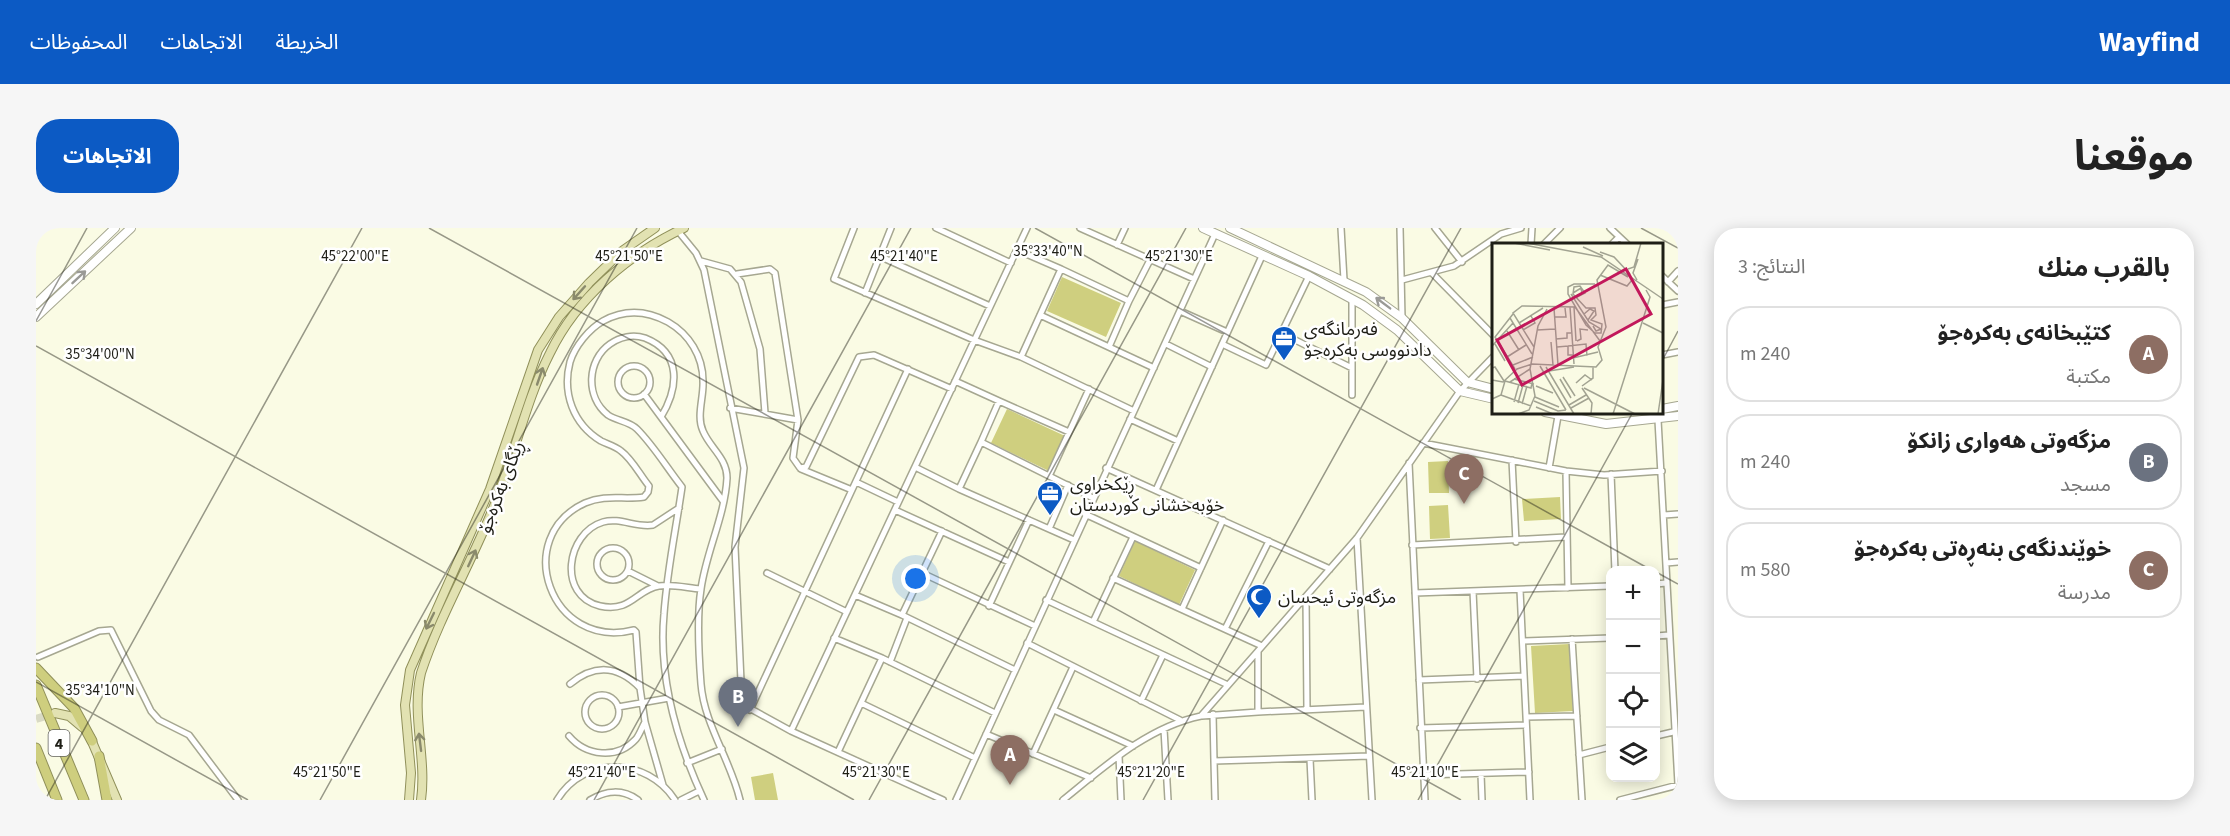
<!DOCTYPE html>
<html lang="ar">
<meta charset="utf-8">
<style>
body{margin:0;font-family:"Source Sans 3","Noto Sans Arabic",sans-serif;background:#f6f6f6;color:#222;direction:rtl}
.controls{position:absolute;right:18px;bottom:18px;display:grid;overflow:hidden;border-radius:12px;box-shadow:0 3px 15px #0003}
.controls button{width:54px;height:54px;display:grid;place-items:center;padding:0;border:0;border-bottom:2px solid #e0e0e0;background:#fff;color:#222;font:30px sans-serif}
.you{position:absolute;left:880px;top:351px;width:21px;height:21px;margin:-15px;border:4px solid #fff;border-radius:50%;background:#1a73e8;box-shadow:0 0 0 9px #1a73e833}
.badge{display:grid;place-items:center;width:39px;height:39px;border-radius:50%;background:#0c5ac4;color:#fff;font-size:20px;font-weight:700}
.pin{position:absolute;translate:-50% -50px;filter:drop-shadow(0 2px 3px #0008)}
.pin::after{content:'';position:absolute;top:32px;width:21px;height:18px;background:inherit;clip-path:polygon(0 0,100% 0,50% 100%)}
.list{margin:0;padding:0;list-style:none}
h2{display:flex;justify-content:space-between;align-items:center;height:78px;margin:0;padding:0 24px;font-size:26px}
h2 small{font-size:20px;font-weight:400;color:#767676}
.list li{display:grid;grid-template-columns:39px 1fr auto;gap:18px;align-items:center;box-sizing:border-box;height:96px;margin:0 12px 12px;padding:0 12px;border:2px solid #e0e0e0;border-radius:24px}
.list b{display:block;font-size:22px;white-space:nowrap}
.list p{margin:0;font-size:20px;white-space:nowrap;color:#767676}
.list em{font-size:20px;font-style:normal;color:#767676}
.icon{flex:none;width:33px;height:33px;fill:none;stroke:currentColor;stroke-width:2;stroke-linecap:round;stroke-linejoin:round}
.map{position:relative;flex:none;width:1642px;height:572px;overflow:hidden;direction:ltr;border-radius:24px}
header{display:flex;align-items:center;gap:36px;box-sizing:border-box;height:84px;padding:0 30px;background:#0c5ac4;color:#fff}
header strong{font-size:28px}
nav{display:flex;gap:33px;margin-inline-start:auto;font-size:21px}
.intro{display:flex;align-items:center;justify-content:space-between;box-sizing:border-box;height:144px;padding:0 36px}
h1{margin:0;font-size:42px}
.button{padding:15px 27px;border-radius:24px;background:#0c5ac4;color:#fff;font-size:21px;font-weight:700}
main{display:flex;gap:36px;padding:0 36px}
aside{flex:1;background:#fff;border-radius:24px;box-shadow:0 3px 15px #0003}
.map>svg:first-child{display:block}
</style>
<header>
<strong>Wayfind</strong>
<nav><a>الخريطة</a><a>الاتجاهات</a><a>المحفوظات</a></nav>
</header>
<div class="intro"><h1>موقعنا</h1><a class="button">الاتجاهات</a></div>
<main>
<aside>
<h2>بالقرب منك<small>النتائج: 3</small></h2>
<ul class="list">
<li><span class="badge" style="background:#8d6e63">A</span><div><b>کتێبخانەی بەکرەجۆ</b><p>مكتبة</p></div><em>240 m</em></li>
<li><span class="badge" style="background:#6b7280">B</span><div><b>مزگەوتی هەواری زانکۆ</b><p>مسجد</p></div><em>240 m</em></li>
<li><span class="badge" style="background:#8d6e63">C</span><div><b>خوێندنگەی بنەڕەتی بەکرەجۆ</b><p>مدرسة</p></div><em>580 m</em></li>
</ul>
</aside>
<div class="map">
<svg width="1642" height="572" viewBox="0 0 1642 572">
<rect width="100%" height="100%" fill="#fafbe4"/>
<path fill="#cfcf7f" d="M1026 49 1085 75 1070 109 1011 83Z
M971 181 1029 208 1013 243 955 215Z
M1412 233 1413 265H1393L1392 234Z
M1524 269 1525 291 1488 293 1486 271Z
M1412 277 1414 310 1394 311 1393 278Z
M1099 313 1159 342 1143 377 1083 348Z
M1533 416 1537 483 1499 485 1495 418Z
M737 545 742 572H719L715 549Z"/>
<g fill="none" stroke-linecap="round" stroke-linejoin="round">
<path stroke="#d9dac5" stroke-width="8" stroke-dasharray="8 4" stroke-linecap="butt" d="M0 491 19 485"/>
<defs>
<path id="street" d="M818 0 798 51 938 112 985 129
M900 0 975 35
M1044 0 1158 51
M1305 0 1308 52
M1364 0 1366 90
M1399 0 1426 34
M1574 0 1591 16
M642 3 660 25 668 42 708 240 699 319 706 476 755 503 907 572
M1495 16 1496 0
M1508 16 1524 0
M1576 16 1583 9
M1081 17 1089 0
M981 22 1025 41 985 129 1098 183
M843 28 954 78
M665 33 694 41 705 54 724 121 729 185
M1025 41 1093 73 1114 32
M1396 45 1458 108
M701 46 734 41 739 45 762 192
M1626 48 1642 63
M1366 52 1418 38 1465 6 1485 0
M1632 54 1642 43
M829 65 855 0
M1626 77 1642 74
M1144 83 1191 104
M1004 87 1118 140
M1245 105 1316 140V71
M1130 116 1176 139
M1186 116 1230 137 1273 48
M1073 119 1093 73
M1626 127 1642 124
M582 154a16 16 0 1 1 32 0a16 16 0 1 1-32 0Z
M919 153 963 173
M608 166 687 273
M1316 167V140
M694 180 762 192 757 230 764 240 770 239 823 129 838 127 916 161
M625 189C642 161 647 125 609 110 597 106 584 109 574 116 551 132 549 169 572 187 581 193 593 193 601 201 618 218 631 240 646 259 640 301 631 343 628 386 622 451 641 514 668 572
M1094 191 1142 213
M1622 192 1642 556
M945 214 963 173 1033 204
M1387 215 1530 243 1568 247 1626 243
M1476 232 1480 314
M1373 235 1389 572
M879 239 923 261 945 214 1057 270
M1070 240 1294 341
M1513 240 1522 188
M765 241 816 262
M1530 243 1532 360
M1575 246 1579 343
M1013 248 1053 161
M820 254 862 274
M923 261 1038 312
M1120 262 1226 28
M643 280 617 297C600 300 584 289 567 294 530 305 521 368 564 378 595 385 601 361 623 358 635 356 652 360 664 361
M859 282 973 334
M1049 286 1165 340
M1628 287 1642 286
M1013 301 1032 257
M1321 310 1336 572
M1376 317 1530 309
M561 336a16 16 0 1 1 32 0a16 16 0 1 1-32 0Z
M1630 335 1642 334
M592 343 622 358
M731 345 811 384
M886 345 906 303
M1077 350 1226 418
M1620 356 1630 355
M1484 362 1494 572
M1437 363 1441 451
M1379 365 1574 358
M819 367 866 387 886 345 999 398
M1270 370 1271 482
M1010 372 1192 457
M953 378 993 292
M1146 381 1187 292
M866 387 979 442
M1057 394 1097 309
M1189 401 1233 313
M1620 408 1633 407
M798 410 846 430
M1536 411 1546 572
M1487 413 1574 410
M991 415 1144 492
M1222 424V484L1330 479
M2 429 63 403 75 402 115 483 123 492 153 507 202 572
M854 434 871 390
M1383 452 1488 448
M534 456C558 436 582 437 604 460
M549 484a17 17 0 1 1 34 0a17 17 0 1 1-34 0Z
M1105 473 1127 427
M825 475 939 530
M582 479 633 470
M714 482 872 141
M1018 482 1097 518
M1177 486 1178 533
M1166 488 1222 484
M1490 489 1541 488
M1384 500 1490 497
M1128 501 1132 572
M755 503 991 0
M950 506 1055 550
M533 508C550 528 581 532 600 511 604 506 606 499 609 494
M1620 508 1637 504
M802 524 846 430 959 485
M997 526 1037 439
M1543 527 1574 519
M1083 528 1085 572
M1274 531 1276 572
M651 535 686 521
M1445 546 1446 572
M1387 547 1493 544
M627 557 609 494 604 460 600 404 598 402C514 423 475 309 549 275 570 266 587 272 608 269L612 264 613 258C604 247 596 231 585 223 579 218 571 216 565 213 537 196 526 165 534 134 539 118 553 101 567 93 589 81 610 82 632 94 653 106 667 128 667 153 668 169 660 188 667 203 674 220 691 230 691 250 689 288 670 324 665 361 661 386 663 430 665 456 668 496 695 533 704 572
M521 572C548 527 611 529 639 572
M554 572C570 562 587 561 602 572
M645 572 663 563
M920 572 1179 6
M1027 572C1069 538 1112 499 1165 488L1321 310 1424 163 1458 128
M1179 572 1178 533 1333 528
M1584 572 1642 557"/>
<path id="secondary" d="M1167 0 1273 48 1327 77 1361 102 1424 163 1458 171
M1194 0 1330 64 1366 90 1431 154 1458 161
M0 76 79 0
M0 89 95 0
M1626 181 1642 178
M1509 184 1570 196 1642 188"/>
<path id="primary" d="M19 485 33 488 46 499
M54 509 81 572
M373 572 375 545 369 477 374 442 454 261 502 122 523 89 553 55 586 23 619 0
M385 572C391 530 375 487 385 445 403 390 434 337 456 283 478 231 489 174 514 125 541 69 593 26 648 0"/>
<path id="highway" d="M0 440 38 480 56 513
M0 457 48 572
M0 520 21 572
M63 528 71 572"/>
</defs>
<use href="#street" stroke="#a6a791" stroke-width="8"/>
<use href="#secondary" stroke="#a6a791" stroke-width="10"/>
<use href="#primary" stroke="#90905a" stroke-width="10"/>
<use href="#highway" stroke="#90905a" stroke-width="11"/>
<use href="#street" stroke="#fff" stroke-width="5"/>
<use href="#secondary" stroke="#fff" stroke-width="8"/>
<use href="#primary" stroke="#e2e2b2" stroke-width="8"/>
<use href="#highway" stroke="#cece7e" stroke-width="9"/>
</g>
<defs><path id="oneway-shaft" d="M-6 0H5M1.5-3L5.5 0L1.5 3" fill="none" stroke-width="1.6" stroke-linecap="round" stroke-linejoin="round" transform="scale(1.5)"/></defs>
<g stroke="#9a9a96">
<use href="#oneway-shaft" transform="translate(43 49) rotate(-43)"/>
<use href="#oneway-shaft" transform="translate(1347 75) rotate(-143)"/>
</g>
<g stroke="#8a8a6c">
<use href="#oneway-shaft" transform="translate(543 65) rotate(132)"/>
<use href="#oneway-shaft" transform="translate(504 148) rotate(-71)"/>
<use href="#oneway-shaft" transform="translate(436 330) rotate(-65)"/>
<use href="#oneway-shaft" transform="translate(394 393) rotate(116)"/>
<use href="#oneway-shaft" transform="translate(384 514) rotate(-97)"/>
</g>
<path fill="none" stroke="#1e1e16" stroke-width="1.5" stroke-opacity="0.45" d="M393 0 1425 572M999 0 1617 343M1605 0 1642 20M0 93 51 0M0 118 818 572M1626 133 1642 103M1620 344 1642 356M0 454 212 572M9 572 326 0M284 572 601 0M558 572 875 0M833 572 1150 0M1107 572 1425 0M1382 572 1597 184"/>
<defs>
<symbol id="office-pin" viewBox="-11 -11 22 30"><path d="M0 17L-7.5 6A9.5 9.5 0 1 1 7.5 6Z" fill="#0c5ac4" stroke="#fff"/><path d="M-6-3h4V-5.5h4V-3h4V5H-6ZM-1-4.5V-3h2v-1.5ZM-6 0V1H6V0Z" fill="#fff"/></symbol>
<symbol id="mosque-pin" viewBox="-11 -11 22 30"><path d="M0 17L-7.5 6A9.5 9.5 0 1 1 7.5 6Z" fill="#0c5ac4" stroke="#fff"/><path d="M3.5-4.9A6 6 0 1 0 3.5 4.9A5 5 0 1 1 3.5-4.9Z" fill="#fff"/></symbol>
</defs>
<g fill-rule="evenodd">
<use href="#office-pin" x="1233" y="96" width="30" height="40"/>
<use href="#office-pin" x="999" y="251" width="30" height="40"/>
<use href="#mosque-pin" x="1208" y="354" width="30" height="40"/>
</g>
<g text-anchor="middle" stroke-width="5" stroke-linejoin="round" paint-order="stroke">
<rect fill="#fff" stroke="#62625c" stroke-width="1.5" x="12.5" y="502" width="21" height="26" rx="4.5"/>
<g font-size="16" font-weight="bold" fill="#1e1e16">
<text x="23" y="521">4</text>
</g>
<g font-size="18" fill="#1e1e16" stroke="#fff" text-anchor="start">
<text x="1268" y="107">فەرمانگەی<tspan x="1268" dy="21">دادنووسی بەکرەجۆ</tspan></text>
<text x="1034" y="262">ڕێکخراوی<tspan x="1034" dy="21">خۆبەخشانی کوردستان</tspan></text>
<text x="1242" y="375">مزگەوتی ئیحسان</text>
</g>
<g font-size="18" fill="#1e1e16" stroke="#fff">
<text transform="translate(465 259) rotate(-69)" y="6">ڕێگای بەکرەجۆ</text>
</g>
</g>
<g transform="translate(1456 15)">
<rect width="171" height="171" fill="#fafbe4"/>
<path fill="none" stroke="#a2a392" stroke-width="1.5" d="M22 0 58 7M35 0 109 14 171 56M91 4 111 13M108 9 122 14 138 31M136 26 142 24 149 0M108 32 135 43 140 37M145 37 141 30 146 16M81 50 89 45 90 51 85 52M79 51 97 79 109 86 104 88 101 83M85 54 93 50 88 43 82 44 81 51 94 65H103L104 72 99 77 110 81 109 90H103L94 82 76 51V44L82 41H103M78 64 82 121M82 64 84 98M62 65 66 122M21 71 3 94 23 126M92 71 98 66 102 68 96 77M62 74H74L73 65M18 75 40 111M27 80 51 65M151 80 171 90M31 87 43 80 39 73M45 87 63 86M15 88 27 107M64 96 75 95V90H79M85 98 89 96 88 86 96 87M59 99 61 122M3 101 13 118M0 103 21 80M76 103 94 101 95 113M42 104 21 70 30 63 83 64 108 98M65 104 76 103V112H81M15 114 34 102M81 115 106 109M21 122 41 114M48 123 74 167M54 124 82 171M0 125 3 124 12 138M57 128 82 124M71 134 83 153M22 136 42 141M68 136 79 155M0 137 11 139 25 126 40 121 104 124 110 117 106 104 114 84 105 37 116 22 136 34M18 139 38 126M84 140 93 132 100 137M44 143 61 150M90 143 101 135V124M90 145 100 160 99 171M92 145 143 171M9 152 39 163M43 154 67 164M0 156 9 152 13 138 39 145 40 140M42 158 66 168 74 167M22 159 27 141M26 160 31 142M30 161 35 143M77 162 94 152M44 164 61 171M79 165 97 155M26 171 37 167 43 153 38 126 46 83 55 66M121 171 158 54 154 47M166 171 171 137"/>
<path fill="#c2185b" fill-opacity="0.15" stroke="#c2185b" stroke-width="3" d="M134 26 159 71 30 142 5 97Z"/>
<rect width="171" height="171" fill="none" stroke="#1e1e16" stroke-width="3"/>
</g>
<g font-size="15" text-anchor="middle" fill="#1e1e16" stroke="#fff" stroke-width="5" stroke-linejoin="round" paint-order="stroke">
<text x="1012" y="28">35°33'40"N</text>
<text x="319" y="33">45°22'00"E</text>
<text x="593" y="33">45°21'50"E</text>
<text x="868" y="33">45°21'40"E</text>
<text x="1143" y="33">45°21'30"E</text>
<text x="64" y="131">35°34'00"N</text>
<text x="64" y="467">35°34'10"N</text>
<text x="291" y="549">45°21'50"E</text>
<text x="566" y="549">45°21'40"E</text>
<text x="840" y="549">45°21'30"E</text>
<text x="1115" y="549">45°21'20"E</text>
<text x="1389" y="549">45°21'10"E</text>
</g>
</svg>
<div class="controls">
<button>+</button>
<button>−</button>
<button><svg class="icon" aria-label="locate" viewBox="0 0 24 24"><circle cx="12" cy="12" r="6"/><path d="M12 2v4M12 18v4M2 12h4M18 12h4"/></svg></button>
<button><svg class="icon" aria-label="layers" viewBox="0 0 24 24"><path d="M12 4l9 5-9 5-9-5zM3 14l9 5 9-5"/></svg></button>
</div>
<div class="you"></div>
<div class="pin badge" style="left:974px;top:557px;background:#8d6e63">A</div>
<div class="pin badge" style="left:702px;top:499px;background:#6b7280">B</div>
<div class="pin badge" style="left:1428px;top:276px;background:#8d6e63">C</div>
</div>
</main>
